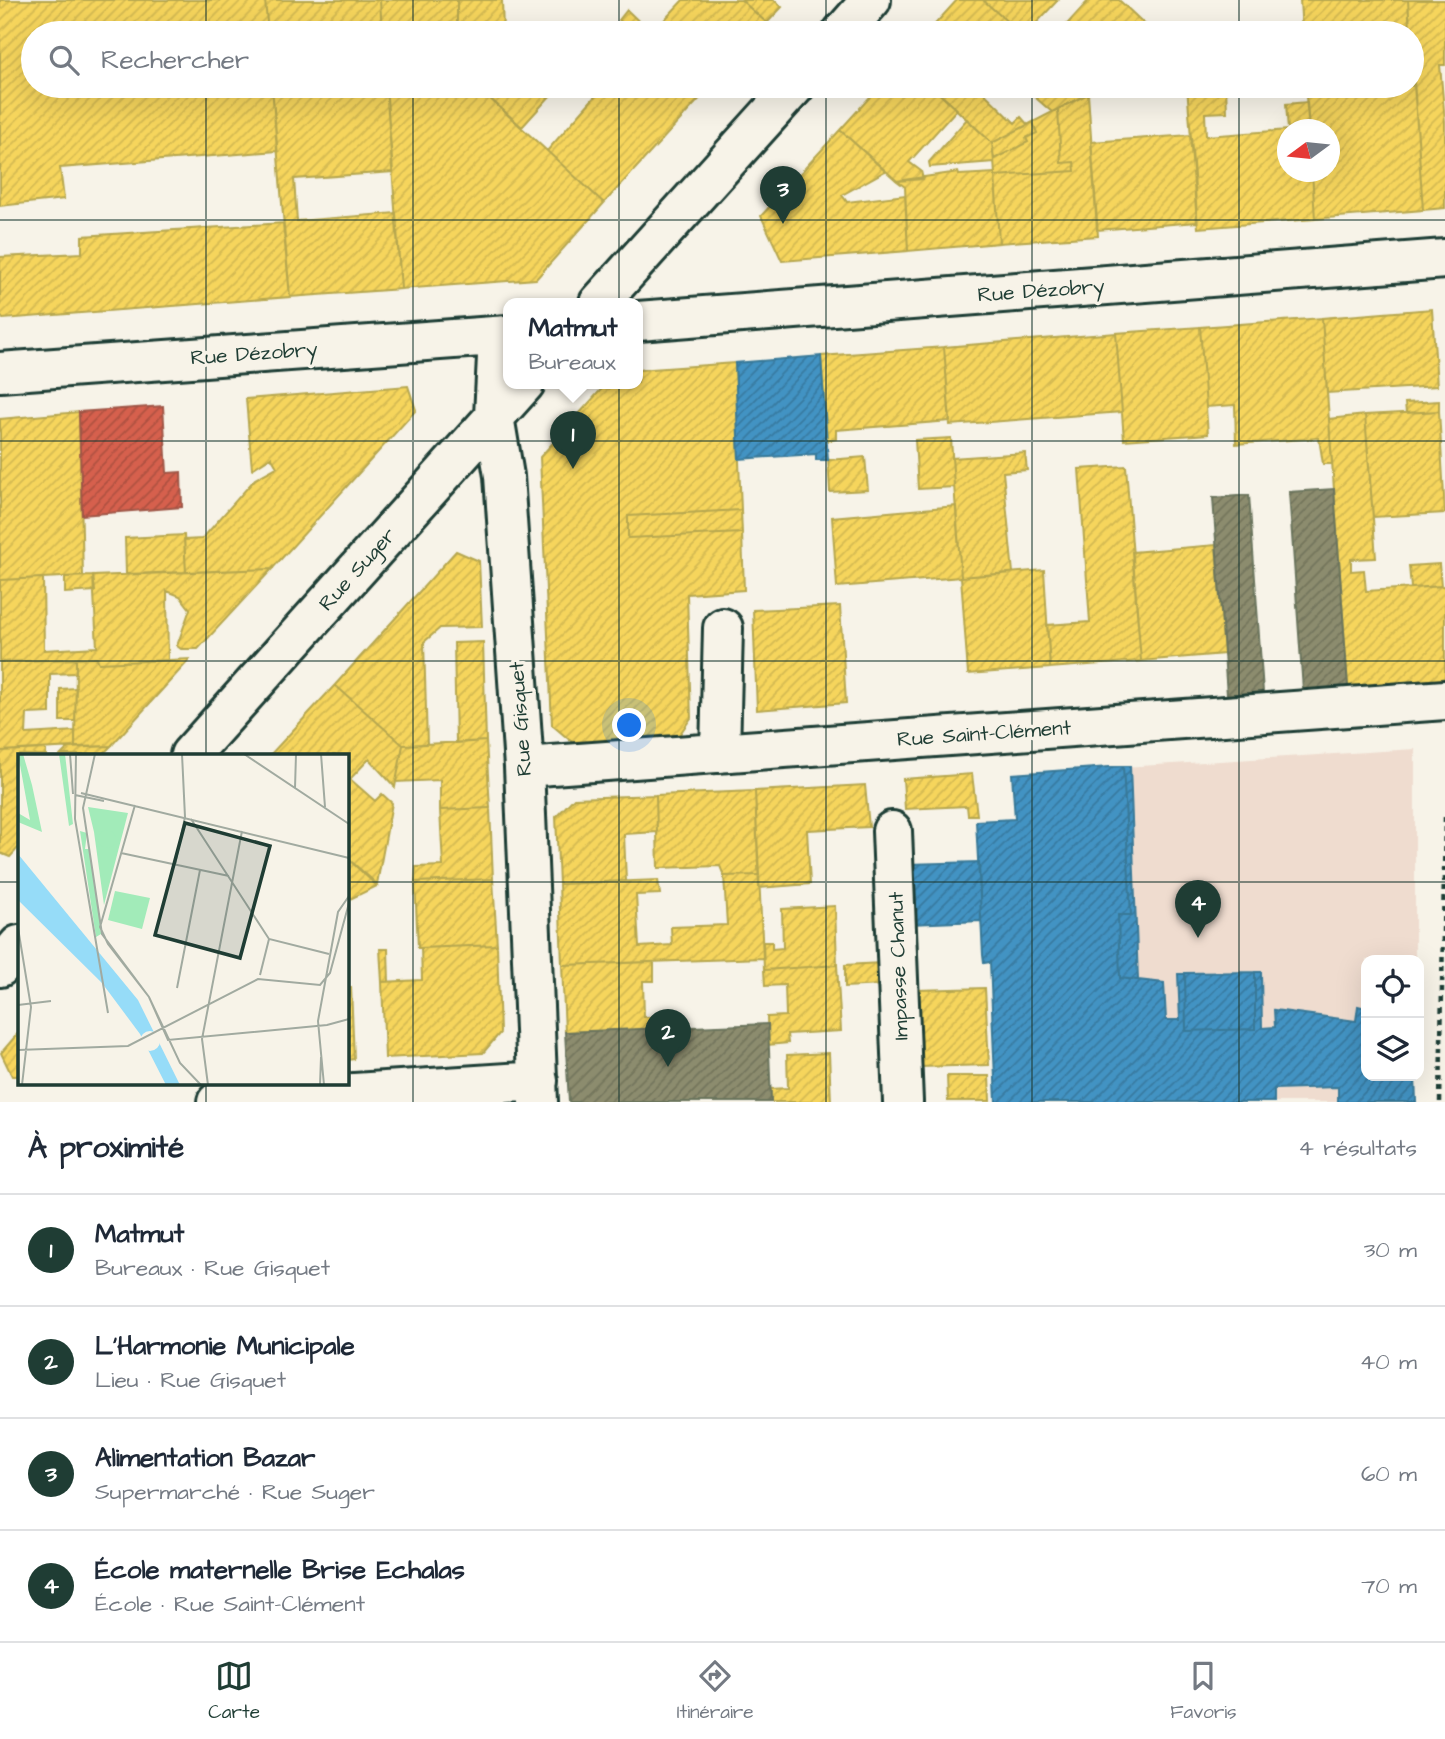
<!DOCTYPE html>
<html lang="fr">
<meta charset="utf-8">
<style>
body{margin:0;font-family:"Architects Daughter",sans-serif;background:#f6f6f7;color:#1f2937}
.controls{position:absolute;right:21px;bottom:21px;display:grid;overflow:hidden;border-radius:14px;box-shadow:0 7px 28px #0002}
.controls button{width:63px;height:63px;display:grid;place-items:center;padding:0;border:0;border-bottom:2px solid #e0e1e3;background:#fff;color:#1f2937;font:35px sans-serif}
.compass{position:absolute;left:1277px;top:119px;width:63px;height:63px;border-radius:50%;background:#fff;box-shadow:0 7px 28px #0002;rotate:255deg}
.you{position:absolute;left:630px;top:726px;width:24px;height:24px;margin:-18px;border:5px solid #fff;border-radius:50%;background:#1a73e8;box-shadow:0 0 0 10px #1a73e833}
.badge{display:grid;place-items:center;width:46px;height:46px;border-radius:50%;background:#1f3d34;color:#fff;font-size:23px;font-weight:700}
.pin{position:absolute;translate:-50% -58px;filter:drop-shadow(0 2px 4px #0008)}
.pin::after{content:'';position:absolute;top:37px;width:24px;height:21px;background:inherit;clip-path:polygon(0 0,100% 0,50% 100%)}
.popup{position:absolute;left:503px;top:298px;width:140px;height:91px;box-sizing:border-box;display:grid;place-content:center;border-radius:14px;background:#fff;filter:drop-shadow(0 2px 5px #0005);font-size:23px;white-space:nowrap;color:#747a83}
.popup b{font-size:26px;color:#1f2937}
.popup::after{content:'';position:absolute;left:50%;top:100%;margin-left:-14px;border:14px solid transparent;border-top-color:#fff}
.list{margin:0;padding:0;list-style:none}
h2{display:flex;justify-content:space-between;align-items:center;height:91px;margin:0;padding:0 28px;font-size:30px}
h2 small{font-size:23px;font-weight:400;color:#747a83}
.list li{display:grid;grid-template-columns:46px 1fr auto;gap:21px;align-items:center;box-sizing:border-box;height:112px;padding:0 28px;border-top:2px solid #e0e1e3}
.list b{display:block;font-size:26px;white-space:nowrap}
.list p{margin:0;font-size:23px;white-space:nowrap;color:#747a83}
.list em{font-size:23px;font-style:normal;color:#747a83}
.icon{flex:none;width:38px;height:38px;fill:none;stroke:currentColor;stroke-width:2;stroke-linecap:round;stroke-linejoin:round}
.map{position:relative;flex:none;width:1445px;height:1102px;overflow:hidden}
.search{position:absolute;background:#fff;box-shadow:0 7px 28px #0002;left:21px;right:21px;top:21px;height:77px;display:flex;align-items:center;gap:18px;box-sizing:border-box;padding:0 24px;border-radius:38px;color:#747a83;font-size:26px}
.sheet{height:539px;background:#fff}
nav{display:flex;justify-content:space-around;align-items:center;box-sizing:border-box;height:98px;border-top:2px solid #e0e1e3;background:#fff;font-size:19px;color:#747a83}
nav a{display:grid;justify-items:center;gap:4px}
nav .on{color:#1f3d34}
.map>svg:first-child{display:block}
</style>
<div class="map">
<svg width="1445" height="1102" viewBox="0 0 1445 1102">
<defs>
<pattern id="homes-hatch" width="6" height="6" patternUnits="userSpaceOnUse" patternTransform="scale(1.75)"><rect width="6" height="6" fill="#f6d55c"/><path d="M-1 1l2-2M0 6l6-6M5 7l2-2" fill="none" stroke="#d2b851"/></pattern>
<pattern id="shops-hatch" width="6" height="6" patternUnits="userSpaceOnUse" patternTransform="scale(1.75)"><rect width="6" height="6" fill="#d6604d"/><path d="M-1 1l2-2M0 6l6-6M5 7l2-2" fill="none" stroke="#ad5041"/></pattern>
<pattern id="schools-hatch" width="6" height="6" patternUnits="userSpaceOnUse" patternTransform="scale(1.75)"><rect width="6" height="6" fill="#4393c3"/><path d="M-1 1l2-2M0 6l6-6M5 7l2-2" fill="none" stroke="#37799f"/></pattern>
<pattern id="industry-hatch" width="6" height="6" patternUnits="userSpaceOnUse" patternTransform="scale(1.75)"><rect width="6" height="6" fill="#8c8c6e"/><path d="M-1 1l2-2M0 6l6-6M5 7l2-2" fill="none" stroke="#72745b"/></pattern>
</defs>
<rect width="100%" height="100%" fill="#f7f3e8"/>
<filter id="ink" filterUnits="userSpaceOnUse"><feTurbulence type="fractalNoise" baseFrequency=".0143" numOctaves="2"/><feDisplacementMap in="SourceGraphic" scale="14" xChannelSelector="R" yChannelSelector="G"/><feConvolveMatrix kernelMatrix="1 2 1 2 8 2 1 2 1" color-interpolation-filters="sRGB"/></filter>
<g filter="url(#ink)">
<path fill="#efdccf" d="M1415 749V960H1366V1076H1415L1416 1102H996L990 963H984L983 955 976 821 1015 819 1012 774Z"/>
<path fill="url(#homes-hatch)" stroke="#b6a750" stroke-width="2" d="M0 0H265L268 33H33V86H272L277 151 60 168 64 199 0 206Z
M265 0H380L382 33H268Z
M380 0H457V33H382Z
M457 0H502L503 33H457Z
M683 0H741L767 23 758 33H652Z
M741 0H774L782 7 767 23Z
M957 0H983L1020 33H927Z
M983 0H1058L1027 33H1020Z
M1089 0H1119L1154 33H1059Z
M1300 0H1408L1410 33H1302Z
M1408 0H1445V65H1440L1445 121V208L1423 210Z
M627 10 651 33H634L619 20Z
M1412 52 1423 210 1315 219 1312 172H1330V130H1309L1305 86H1412Z
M272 86H386L393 172 294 179 297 221 396 213 401 289 290 297Z
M386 86H476L604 203 536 279 401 289Z
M476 86H540L551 95 522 127Z
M693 86 703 95 604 203 547 151 597 94 590 86Z
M693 86H711L703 95Z
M880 86H931L957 109 909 162 921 171 923 179 897 181 840 130Z
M931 86H977L1015 123 1021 117 1028 125 992 143Z
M1022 86H1078L1088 94 1052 112Z
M1187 86H1226L1227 112 1205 113 1206 136 1288 130V172H1312L1315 219 1198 228Z
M1088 94 1098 236 999 243 995 176 1075 171 1074 162 1061 163 1058 109Z
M1307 102 1309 130H1288L1286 104Z
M1058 109 1061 163 1074 162 1075 171 995 176 994 159 1028 142 1026 138 1037 133 1033 122Z
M967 119 992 143 994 162 930 167 929 162Z
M1033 122 1037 133 1026 138 1028 142 994 159 992 143Z
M840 130 885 171 842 195 847 202 905 195 908 251 782 261 761 216Z
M1190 135 1197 222 1097 230 1091 142Z
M958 172 959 175 995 173 999 243 908 251 905 187 897 181Z
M283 223 290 297 3 319 0 315V257L82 253V236Z
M1432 309 1437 386 1327 393 1322 318Z
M1322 318 1332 464H1323L1319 438 1236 444 1235 405 1206 407 1200 327Z
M1200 327 1208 434 1124 440 1116 333Z
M1116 333 1122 412 950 425 944 347Z
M944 347 950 421 836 430V439L827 441 821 356Z
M735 363 741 510 628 516V538L742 533 744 590 687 594 691 718 677 738 572 742 552 725 540 457 607 383H638V370Z
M408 386 416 410 272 569 186 572 184 540 202 539 255 479 277 467 271 457 252 469 246 399Z
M1439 401V411L1406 413 1405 403Z
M1439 411 1445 513 1373 517 1365 415Z
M79 412 83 576 0 580V419Z
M1365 415 1376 558 1351 559V571L1364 570 1366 591 1445 586V680L1348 687 1329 419Z
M951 438 954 487 918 489 915 440Z
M1025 453 1027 470 1003 472 1013 573 961 577 952 458Z
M865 457 868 490 830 492 828 460Z
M1126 466 1141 661 1050 668 1047 625 1090 622 1079 469Z
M956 506 961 577 837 587 832 517Z
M741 510 742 533 628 538V516Z
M184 535 186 572 126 574 125 538Z
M1216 545 1224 654 1141 661 1132 552Z
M456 551 479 561 482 627 440 628 424 642 427 744 403 745 335 685Z
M1439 564 1441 586 1411 588 1409 566Z
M272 569 198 649H181L177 646 190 609 180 596 167 591 168 660 99 663 97 658 0 662V580L43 578 44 650 97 647 93 576Z
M1044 570 1050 668 968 674 961 577Z
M93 576 95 591 65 593V577Z
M840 606 846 703 757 710 753 610Z
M483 642 486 741 456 743 454 643Z
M97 658 99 663 190 659 111 746 75 747 76 659Z
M76 659V673L50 674V713L27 714 26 734 75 731V747L0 751V662Z
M335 685 403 745 395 787 369 759 350 779 375 801 382 794 392 803 377 884 346 857V755H270Z
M76 688 75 721H60V689Z
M486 741 490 808 440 810V780L396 782 403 745Z
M111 746 102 755H61L68 748Z
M46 749V755H19V847L10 857 0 853V751Z
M972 774 977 815H968L967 806 905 809 903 779Z
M865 785 869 827 807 830 810 884 759 888 755 791Z
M755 791 759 875 724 876 720 866 658 868 656 795Z
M656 795 657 832 624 834 626 881 559 884 556 817 574 798Z
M490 808 493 879 415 882 416 867 443 866 440 810Z
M346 857 377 886 346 901Z
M759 875 763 958 562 965 559 884 658 880 660 894 636 895 639 947 672 945 671 927 727 925 724 876Z
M493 879 497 945 418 948 415 882Z
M835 906 837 965 764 970 763 942H772V949L783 948 782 909Z
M497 945 500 1033 483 1053 385 1058 382 982 422 980 421 948Z
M380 949H388L389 982H382Z
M654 962V981H643L644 1017H663V1029L565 1032 562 965Z
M881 963 882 985 845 987V965Z
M837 965 841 1031 787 1034 788 1043 768 1045 767 1017 786 1016 785 985 765 986 764 970Z
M346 987H351L354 1059 346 1060Z
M985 988 989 1065 920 1067 917 990Z
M19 1032V1076H12L1 1053Z
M829 1053 831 1102H771V1089L788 1088 787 1055Z
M947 1076H989L990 1101H948Z"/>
<path fill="url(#shops-hatch)" stroke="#9f5646" stroke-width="2" d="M163 406 167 473 181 472 182 507 82 515 79 412Z"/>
<path fill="url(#schools-hatch)" stroke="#387998" stroke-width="2" d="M821 356 828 460H816V454L739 459 735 363Z
M1123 766 1131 915H1118L1120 978 1164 983 1166 1020H1180L1178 974H1185L1186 1031 1255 1029V972H1261L1262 1028 1275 1027 1274 1010 1356 1021 1358 1006 1366 1008V1076H1415L1416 1102H1338V1087L1274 1089V1102H996L990 962 984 963 983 955 976 821 1015 819 1012 774Z
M1123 766H1130L1138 980 1120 978 1118 915H1131Z
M979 862 981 921 910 924 907 864Z
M1255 972V1029L1186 1031 1185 973Z"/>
<path fill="url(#industry-hatch)" stroke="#6b745d" stroke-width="2" d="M1334 489 1348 687 1303 690 1289 492Z
M1249 495 1263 692 1227 695 1213 498Z
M768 1024 771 1102H569L565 1032Z"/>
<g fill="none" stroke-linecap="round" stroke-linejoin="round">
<defs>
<path id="street" d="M842 33 871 0
M599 303 795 86
M638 321 1445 259
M498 337 494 416 504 476 524 767 538 1102
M0 372 508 335
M720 753 723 628
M190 755 525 383
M524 767 1445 700
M892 831 903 1102
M0 967 19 945
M217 1102 538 1081"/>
</defs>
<use href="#street" stroke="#1f3d34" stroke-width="44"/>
<path stroke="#1f3d34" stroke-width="4.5" stroke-dasharray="5 5" stroke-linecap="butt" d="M1440 1102 1445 816"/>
<use href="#street" stroke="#f7f3e8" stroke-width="38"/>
</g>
</g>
<path fill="none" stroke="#1f3d34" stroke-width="2" stroke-opacity="0.55" d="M206 0V33M413 0V33M619 0V33M826 0V33M1032 0V33M1239 0V33M206 86V755M413 86V1102M619 86V1102M826 86V1102M1032 86V1102M1239 86V1102M0 220H1445M0 441H1445M0 661H1445M0 882H19M346 882H1445M206 1083V1102"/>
<g text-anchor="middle" stroke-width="7" stroke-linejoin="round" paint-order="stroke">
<g font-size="21" fill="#1f3d34" stroke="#f7f3e8">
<text transform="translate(1041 290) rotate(-4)" y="7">Rue Dézobry</text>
<text transform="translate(254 353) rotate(-4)" y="7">Rue Dézobry</text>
<text transform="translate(357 569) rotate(-48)" y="7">Rue Suger</text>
<text transform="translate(520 719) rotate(-94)" y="7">Rue Gisquet</text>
<text transform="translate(984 733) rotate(-4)" y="7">Rue Saint-Clément</text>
<text transform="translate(898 966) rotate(-92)" y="7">Impasse Chanut</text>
</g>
</g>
<g transform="translate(18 754)">
<rect width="331" height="331" fill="#f7f3e8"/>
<path d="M0 0H5L14 31 24 78 0 68V59L12 66ZM41 0H47L55 70 51 72ZM62 77 69 79 67 95H71L82 168 83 180 78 183Z" fill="#a2ebb9"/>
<path d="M70 53 110 59 86 151 76 78ZM97 137 132 144 124 175 90 166Z" fill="#a2ebb9"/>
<path d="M80 85a9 9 0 1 1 18 0a9 9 0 1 1-18 0Z" fill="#a2ebb9"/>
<path d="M0 100 120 246 162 331H148L122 280 84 229 0 146Z" fill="#96dcf8"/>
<path d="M122 287a10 10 0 1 1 20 0a10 10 0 1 1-20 0Z" fill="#f7f3e8"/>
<path fill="none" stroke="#a1aaa0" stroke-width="2" d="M52 0 55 40M58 0 57 65 90 259M77 0 65 54 84 180 131 243 162 309 183 331M226 0 331 70M303 0 307 53M277 34 278 0M63 39 331 104M57 41 86 47M117 51 82 173 90 190 131 243 150 286 309 271 331 265M173 65 251 185 311 200M103 99 211 122M157 111 167 63 164 0M0 174 13 253 4 331M242 221 251 185M159 234 182 116M0 251 33 247M0 296 110 292 240 225 302 231 312 219 331 149M190 331 184 285 224 77M302 331 303 303M306 331 300 267 320 158 331 142"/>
<path fill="#1f3d34" fill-opacity="0.15" stroke="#1f3d34" stroke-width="3.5" d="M167 69 252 92 222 204 137 181Z"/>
<rect width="331" height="331" fill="none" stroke="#1f3d34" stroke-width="3.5"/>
</g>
</svg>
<div class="controls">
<button><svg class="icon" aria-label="locate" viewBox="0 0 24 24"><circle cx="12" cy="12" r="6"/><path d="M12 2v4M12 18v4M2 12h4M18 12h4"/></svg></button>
<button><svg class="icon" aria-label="layers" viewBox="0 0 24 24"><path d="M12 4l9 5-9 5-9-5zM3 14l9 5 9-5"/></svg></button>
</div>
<svg class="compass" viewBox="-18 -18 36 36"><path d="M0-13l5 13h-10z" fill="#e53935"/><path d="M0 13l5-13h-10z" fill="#747a83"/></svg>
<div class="you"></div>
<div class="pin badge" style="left:573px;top:469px">1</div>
<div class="popup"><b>Matmut</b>Bureaux</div>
<div class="pin badge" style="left:668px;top:1067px">2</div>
<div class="pin badge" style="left:783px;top:224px">3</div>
<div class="pin badge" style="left:1198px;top:938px">4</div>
<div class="search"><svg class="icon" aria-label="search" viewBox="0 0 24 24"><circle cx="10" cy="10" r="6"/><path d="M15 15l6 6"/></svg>Rechercher</div>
</div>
<section class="sheet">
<h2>À proximité<small>4 résultats</small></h2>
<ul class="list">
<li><span class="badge">1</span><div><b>Matmut</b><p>Bureaux · Rue Gisquet</p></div><em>30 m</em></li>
<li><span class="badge">2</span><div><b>L'Harmonie Municipale</b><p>Lieu · Rue Gisquet</p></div><em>40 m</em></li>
<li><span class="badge">3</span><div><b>Alimentation Bazar</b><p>Supermarché · Rue Suger</p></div><em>60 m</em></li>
<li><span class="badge">4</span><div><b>École maternelle Brise Echalas</b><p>École · Rue Saint-Clément</p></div><em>70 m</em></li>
</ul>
</section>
<nav>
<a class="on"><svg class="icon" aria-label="map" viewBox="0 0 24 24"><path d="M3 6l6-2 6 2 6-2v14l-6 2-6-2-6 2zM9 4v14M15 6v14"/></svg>Carte</a>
<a><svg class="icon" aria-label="directions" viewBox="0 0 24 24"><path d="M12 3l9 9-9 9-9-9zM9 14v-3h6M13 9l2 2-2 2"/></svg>Itinéraire</a>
<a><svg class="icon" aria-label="saved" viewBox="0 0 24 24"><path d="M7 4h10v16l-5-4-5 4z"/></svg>Favoris</a>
</nav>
